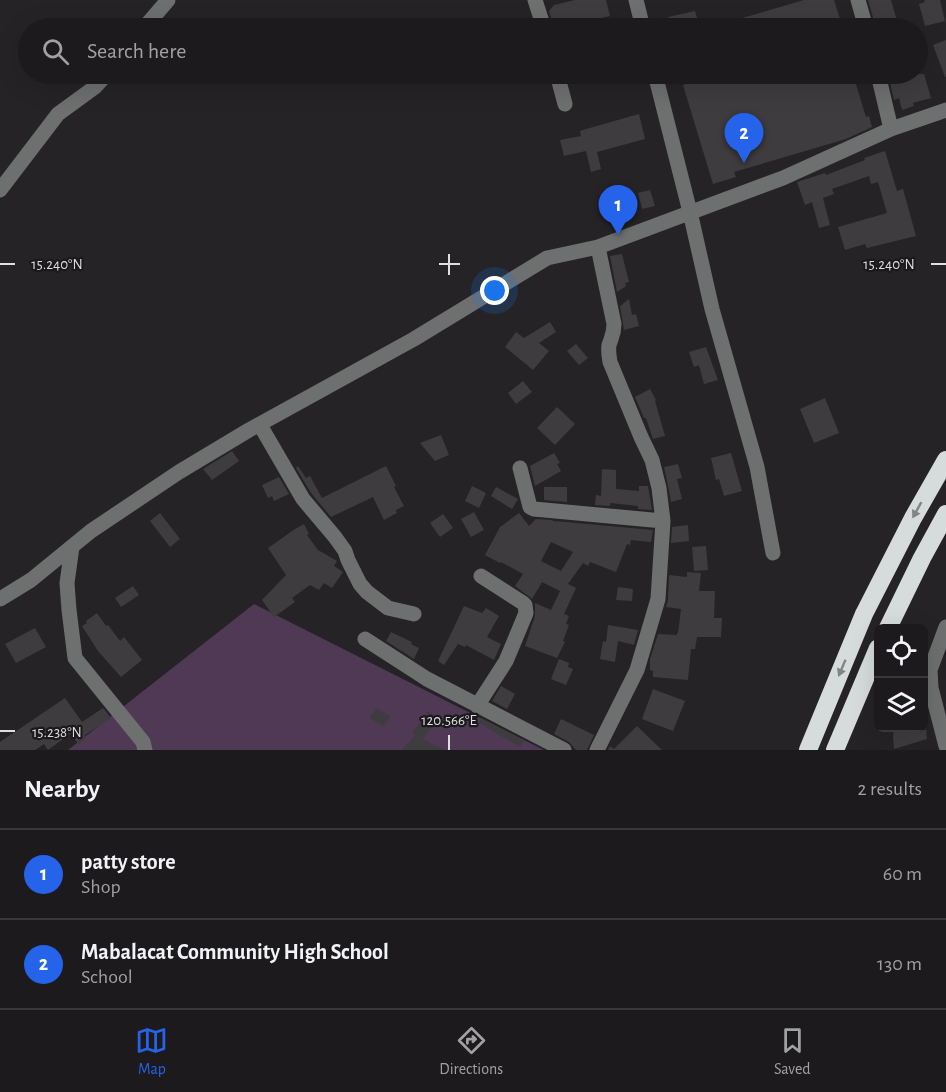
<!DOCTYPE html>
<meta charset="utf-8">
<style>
body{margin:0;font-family:"Alegreya Sans",sans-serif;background:#252325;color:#f1f3f6}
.controls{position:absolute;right:18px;bottom:18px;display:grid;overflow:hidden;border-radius:9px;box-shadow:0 6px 24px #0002}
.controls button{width:54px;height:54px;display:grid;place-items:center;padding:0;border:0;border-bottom:2px solid #3a383b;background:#1c1a1c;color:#f1f3f6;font:30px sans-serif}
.you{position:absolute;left:495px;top:291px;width:21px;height:21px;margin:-15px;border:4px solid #fff;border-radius:50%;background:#1a73e8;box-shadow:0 0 0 9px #1a73e833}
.badge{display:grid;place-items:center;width:39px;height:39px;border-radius:50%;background:#2563eb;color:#fff;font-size:20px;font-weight:700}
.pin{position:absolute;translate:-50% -50px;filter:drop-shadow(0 2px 3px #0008)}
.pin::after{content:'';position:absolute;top:32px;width:21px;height:18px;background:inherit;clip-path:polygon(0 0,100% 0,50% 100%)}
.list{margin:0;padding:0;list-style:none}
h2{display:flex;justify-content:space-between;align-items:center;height:78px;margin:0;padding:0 24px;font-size:26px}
h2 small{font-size:20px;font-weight:400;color:#a0a1a3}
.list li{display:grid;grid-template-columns:39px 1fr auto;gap:18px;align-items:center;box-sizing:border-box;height:90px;padding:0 24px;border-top:2px solid #3a383b}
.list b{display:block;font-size:22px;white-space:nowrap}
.list p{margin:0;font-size:20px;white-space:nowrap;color:#a0a1a3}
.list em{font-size:20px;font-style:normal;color:#a0a1a3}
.icon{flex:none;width:33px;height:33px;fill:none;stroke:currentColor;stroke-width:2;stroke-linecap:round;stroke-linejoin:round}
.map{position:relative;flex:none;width:946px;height:750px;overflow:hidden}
.search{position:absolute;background:#1c1a1c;box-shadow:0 6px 24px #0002;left:18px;right:18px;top:18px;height:66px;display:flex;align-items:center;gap:15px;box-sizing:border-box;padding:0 21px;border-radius:33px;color:#a0a1a3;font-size:22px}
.sheet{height:258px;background:#1c1a1c}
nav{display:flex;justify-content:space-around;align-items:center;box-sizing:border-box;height:84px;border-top:2px solid #3a383b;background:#1c1a1c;font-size:16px;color:#a0a1a3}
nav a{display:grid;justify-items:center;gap:3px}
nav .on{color:#2563eb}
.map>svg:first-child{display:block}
</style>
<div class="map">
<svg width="946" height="750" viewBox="0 0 946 750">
<rect width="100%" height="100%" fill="#252326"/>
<path fill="#4f3955" d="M254 604 544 750H68Z"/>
<path fill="#3f3c40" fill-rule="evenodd" d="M575 0H606L610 16 561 28H554L549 11 554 5Z
M804 0H834L840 19 809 28H718V25Z
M868 0H891L899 28H876Z
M924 0H940L945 21 925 26 919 4 925 2Z
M695 11 700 28H672L668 17Z
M946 40V77H945L933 45Z
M742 74H846L847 80 854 78 866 117 869 116 872 127 846 139 734 172 736 177 713 184 683 85 705 78 707 84Z
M888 74H924L931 98 913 103 914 106 902 110 899 98 894 100Z
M639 114 645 139 597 152 601 169 591 172 586 151 564 156 560 140 581 136 580 131 593 127Z
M885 151 897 191 903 189 916 236 867 248 865 244 845 250 838 227 887 213 878 182 871 184 869 176 832 189 834 194 823 198 830 225 819 228 812 202 805 205 797 182 825 173 826 175 865 160 864 158Z
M650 190 655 206 642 209 638 193Z
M622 254 629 282 625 283 626 286 617 292 610 256Z
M629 299 632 315 636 314 639 326 624 330 620 306Z
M550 322 556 332 539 343 549 351 533 370 505 347 516 332 524 338Z
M576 344 588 358 579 365 567 351Z
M706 347 718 380 704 384 699 365 694 367 689 352Z
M523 381 532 392 516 404 508 393Z
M650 389 656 400 655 401 665 436 653 439 646 418H644L635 397Z
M825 398 839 433 814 443 800 409Z
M557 407 575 424 555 445 537 428Z
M441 435 449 455 435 461 420 443Z
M232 451 239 461 212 480 203 469Z
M554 453 560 463 557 464 561 471 535 486 530 466Z
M731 453 742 491 724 496 719 479 716 480 711 458Z
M678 464 682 478 677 479 682 499 671 502 668 486 664 467Z
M298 466 306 478 310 476 322 498 386 466 396 486 394 487 404 506 396 510 397 513 384 520 373 497 331 517 311 493 296 468Z
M602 469 616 470V489L639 491V486H648L652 510 638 509V506L610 503V506L595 505 596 495 601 496Z
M279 477 289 494 274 501 272 496 268 498 262 485Z
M472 486 486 493 479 508 465 501Z
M496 487 518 499 512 509 491 496Z
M544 487H567V502L544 500Z
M474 512 484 530 471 537 461 519Z
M160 513 180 539 170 547 150 521Z
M519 513 529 526 536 519 552 520 555 522 554 521 653 530 651 542 631 540 630 545 627 544 616 572 590 562 588 566 583 563 568 584 576 588 564 614 569 616 566 624 569 625 563 641 565 642 557 658 525 646 535 616V603L551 610 560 591 542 582 532 599 515 586 523 574 501 562 500 563 485 555 500 527ZM551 542 573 552 561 571 541 561Z
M443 514 453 528 440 537 430 523Z
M304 524 309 534 307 535 318 550 337 561 334 566 343 572 332 588 324 583 319 590 310 585 292 598 295 602 274 617 262 600 286 575 268 548 295 529Z
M688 525 689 541 671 543 672 527Z
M706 546 708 570 694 571 692 547Z
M687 572 701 573 699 591H715L714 618H722L721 637H697L695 649H691L688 680 653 677V671L650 670V659L658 634 677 635V633H678L681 609 666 607 668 600 669 575 687 577Z
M133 586 139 595 121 607 115 598Z
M618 587 633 589 632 601 616 600Z
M464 606 482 613 486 608 499 616 487 637 501 644 494 660 466 645 465 647 458 644 444 665 438 661Z
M97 613 106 626 108 625 120 641 124 637 142 660 121 677 98 651 82 626 87 623 86 621Z
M608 625 638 630 634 645 618 641 615 662 600 659 603 641 606 642Z
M35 628 46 647 16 663 5 644Z
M391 632 412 642 411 644 419 648 414 659 386 641Z
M559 659 569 663 568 667 573 669 566 685 551 679Z
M501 686 515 694 507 709 492 701Z
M653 689 685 701 673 731 642 719Z
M65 698 82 722 103 708 111 718 85 735 86 738 78 744 71 733 48 750 44 744 35 750H0V742Z
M376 708 390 716 384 727 370 718Z
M428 711 438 718 423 739 444 750H402L415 735 412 733Z
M481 718 524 740 520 747 479 723Z
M561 719 594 735 587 750H576L569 742 554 734Z
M637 726 662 750H608L610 746 614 749Z
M894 728H926L927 739 894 749 893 737Z"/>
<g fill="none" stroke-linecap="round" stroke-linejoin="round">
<path stroke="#6d706f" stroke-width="15" d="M535 0 544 28
M636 0 643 28
M858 0 866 28
M144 28 168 0
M557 74 565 104
M655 74 690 212 712 309 757 467 773 553
M878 74 891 129
M0 190 58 114 95 87 107 74
M260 425 303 499 335 537 345 551 348 560 360 584 367 592 388 608 414 614
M520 468 530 507 534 509 663 521
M72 547 67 583 69 610 75 658 143 742 145 750
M0 599 31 580 91 531 179 472 249 430 414 339 547 258 598 247 783 178 891 129 946 110
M946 627 930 670 931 688 946 746
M365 639 427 679 564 750
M477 706 506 661 526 613 525 605 523 603 481 576
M597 750 637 670 658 599 663 521 659 488 652 460 641 437 610 362C609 356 608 351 609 345 612 336 614 334 614 324L598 247"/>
<path stroke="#d5dcdb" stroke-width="18" d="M888 628 922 558 946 514
M808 750 864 614 913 518 946 460
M835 750 878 648"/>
</g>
<defs><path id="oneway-solid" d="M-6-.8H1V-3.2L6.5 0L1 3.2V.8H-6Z" transform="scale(1.5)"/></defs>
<g fill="#828485">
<use href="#oneway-solid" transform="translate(917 510) rotate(119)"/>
<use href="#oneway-solid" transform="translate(842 668) rotate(113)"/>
</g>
<path fill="none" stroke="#dfdee0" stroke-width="2" d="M449 254V275M0 264H15M439 264H460M931 264H946M0 731H15M449 735V750"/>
<g font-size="15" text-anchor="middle" fill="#dfdee0" stroke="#1c191c" stroke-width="4.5" stroke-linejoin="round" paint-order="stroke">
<text x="57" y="269">15.240°N</text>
<text x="889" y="269">15.240°N</text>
<text x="449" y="725">120.566°E</text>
<text x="57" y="737">15.238°N</text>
</g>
</svg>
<div class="controls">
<button><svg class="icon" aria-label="locate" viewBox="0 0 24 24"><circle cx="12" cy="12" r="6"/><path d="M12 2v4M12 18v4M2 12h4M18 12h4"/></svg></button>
<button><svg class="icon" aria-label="layers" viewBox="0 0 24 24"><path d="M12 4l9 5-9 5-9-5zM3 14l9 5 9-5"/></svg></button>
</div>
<div class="you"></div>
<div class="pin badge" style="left:618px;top:235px">1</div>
<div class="pin badge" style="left:744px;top:163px">2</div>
<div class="search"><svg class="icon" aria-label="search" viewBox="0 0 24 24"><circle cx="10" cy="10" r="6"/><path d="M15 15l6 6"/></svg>Search here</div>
</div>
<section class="sheet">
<h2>Nearby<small>2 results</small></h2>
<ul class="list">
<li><span class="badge">1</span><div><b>patty store</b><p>Shop</p></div><em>60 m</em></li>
<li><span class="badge">2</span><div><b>Mabalacat Community High School</b><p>School</p></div><em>130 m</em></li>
</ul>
</section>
<nav>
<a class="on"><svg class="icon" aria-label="map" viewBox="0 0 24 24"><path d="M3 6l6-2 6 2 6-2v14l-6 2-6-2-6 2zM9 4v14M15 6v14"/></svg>Map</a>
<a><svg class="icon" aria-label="directions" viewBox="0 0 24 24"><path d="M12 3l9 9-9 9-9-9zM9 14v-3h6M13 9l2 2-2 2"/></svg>Directions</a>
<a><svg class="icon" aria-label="saved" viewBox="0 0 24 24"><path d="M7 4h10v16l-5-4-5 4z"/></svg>Saved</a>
</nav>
